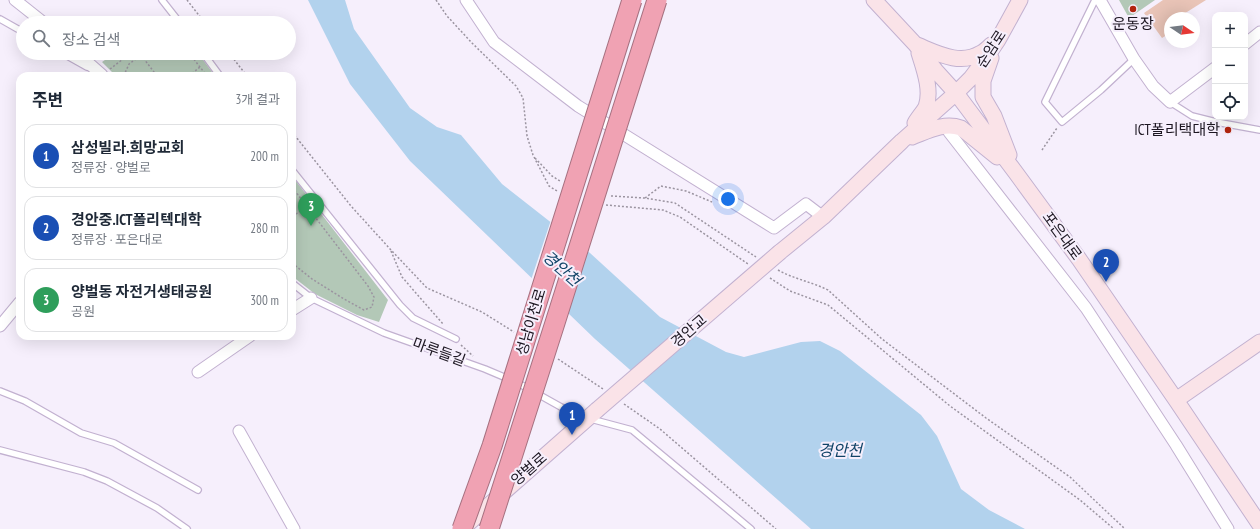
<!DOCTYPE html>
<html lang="ko">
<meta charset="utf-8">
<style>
body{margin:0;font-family:"PT Sans Narrow","Noto Sans KR",sans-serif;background:#f2f2f3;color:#1f2937}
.controls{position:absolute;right:12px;top:12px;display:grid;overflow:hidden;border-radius:8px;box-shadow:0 4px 16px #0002}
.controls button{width:36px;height:36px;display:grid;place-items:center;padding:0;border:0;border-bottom:1px solid #e0e1e3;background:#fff;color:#1f2937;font:20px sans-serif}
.compass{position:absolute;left:1164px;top:12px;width:36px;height:36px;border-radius:50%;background:#fff;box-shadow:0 4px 16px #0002;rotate:103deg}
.you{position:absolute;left:728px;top:199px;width:14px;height:14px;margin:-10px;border:3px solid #fff;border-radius:50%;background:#1a73e8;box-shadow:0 0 0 6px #1a73e833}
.badge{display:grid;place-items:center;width:26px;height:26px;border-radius:50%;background:#1a73e8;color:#fff;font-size:13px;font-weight:700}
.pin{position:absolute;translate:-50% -33px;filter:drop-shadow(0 1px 2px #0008)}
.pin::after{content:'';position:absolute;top:21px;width:14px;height:12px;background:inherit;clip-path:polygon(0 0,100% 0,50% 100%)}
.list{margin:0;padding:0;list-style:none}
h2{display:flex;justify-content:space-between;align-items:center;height:52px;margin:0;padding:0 16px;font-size:17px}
h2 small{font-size:13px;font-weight:400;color:#747a83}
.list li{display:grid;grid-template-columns:26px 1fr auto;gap:12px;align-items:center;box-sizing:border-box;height:64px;margin:0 8px 8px;padding:0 8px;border:1px solid #e0e1e3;border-radius:12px}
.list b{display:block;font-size:15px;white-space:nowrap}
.list p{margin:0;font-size:13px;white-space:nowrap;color:#747a83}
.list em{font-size:13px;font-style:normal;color:#747a83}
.icon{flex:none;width:22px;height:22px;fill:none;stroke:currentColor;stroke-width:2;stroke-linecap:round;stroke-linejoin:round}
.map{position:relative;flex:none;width:1260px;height:529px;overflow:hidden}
.search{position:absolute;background:#fff;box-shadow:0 4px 16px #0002;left:16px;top:16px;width:280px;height:44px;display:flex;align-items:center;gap:10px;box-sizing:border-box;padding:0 14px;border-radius:22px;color:#747a83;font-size:15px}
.panel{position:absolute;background:#fff;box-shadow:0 4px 16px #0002;left:16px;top:72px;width:280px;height:268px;border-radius:12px}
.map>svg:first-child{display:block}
</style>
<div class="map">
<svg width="1260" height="529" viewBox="0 0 1260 529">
<rect width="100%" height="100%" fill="#f6effc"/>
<path fill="#b3c8b7" d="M1119 0H1155L1129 18Z
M115 53H198L215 76H116L102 62Z
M292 176 388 300 379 322 357 315 315 294 292 276Z"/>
<path fill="#b2d2ed" d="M308 0H345L354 29 410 108 437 127 461 135 502 184 590 253 660 317 726 352 744 357 801 342 820 341 840 351 921 415 937 436 961 489 989 510 1025 529H811L595 339 410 161 350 84Z"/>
<path fill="#f6effc" d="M551 220 586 247 565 312 531 280Z"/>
<path fill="#e9c4b7" d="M1163 0H1206L1179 17 1180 18H1170V33L1162 38 1144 13Z"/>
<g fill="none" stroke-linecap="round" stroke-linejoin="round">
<defs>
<path id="lane" d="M162 0 180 23
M1095 0 1045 102 1062 122 1101 90 1134 59
M0 19 23 32
M62 53 87 67
M203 53 220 76
M1170 102 1192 116 1216 122 1260 130
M292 170 400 305 413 318 456 339
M292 283 311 298 384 333 485 369 518 383 561 407 587 418 632 430 751 529
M0 391 25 401 81 433 114 443 198 490
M0 450 84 472 107 481 157 508 187 529"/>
<path id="street" d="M15 0 44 23
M466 0 494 42 578 106 774 228 806 204 823 217
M1100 0 1134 59 1153 86 1170 102 1215 68
M1245 44 1260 32
M77 53 102 75
M949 125V132L1086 308 1176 445 1228 529
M292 310 311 298
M0 326 20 302
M198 372 250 336
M239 431 294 529"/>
<path id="secondary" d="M874 0 916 45 936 71 956 93 1016 173 1079 259 1176 400 1260 525
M917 45C937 53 960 66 981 53 985 51 988 48 991 45
M991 58 983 81V97L994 116 1009 155
M915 123C918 118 923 112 926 107 932 90 924 69 919 53
M912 137C928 131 944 122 961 128L997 157
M780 252 823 217 902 141 956 93 971 78 983 62 998 40 1020 0
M1176 400 1260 342
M463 528 597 410"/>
</defs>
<use href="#lane" stroke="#c2b1d0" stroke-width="8"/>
<use href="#street" stroke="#c2b1d0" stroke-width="13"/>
<use href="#secondary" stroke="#c2b1d0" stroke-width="17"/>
<path stroke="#9b94a0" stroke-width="1.5" stroke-dasharray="2 2" stroke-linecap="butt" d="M187 0 205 23
M436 0 447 16 472 43 516 86 523 98 527 136 533 155 549 186 557 191
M189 53 207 76
M229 53 247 76
M141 55 157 76
M110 69 131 53
M126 76 125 73 129 64 144 53
M189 76 200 67
M292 132 351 206 391 250 427 288 482 312 514 332
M1042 150 1057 128
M535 158 552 176 560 181
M292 187 368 286 374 297 372 307 364 310 344 299 312 279 292 263
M611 196 645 198 675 203 756 257
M645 198 661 186 686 191 712 202
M606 205 663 210 680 217 748 264
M292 213 296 214 311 204
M391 251 402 277 443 324
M778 270C794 279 812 282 828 290L882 339 986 418 1070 477 1125 529
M770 278 790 291 828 305 950 406 1080 500 1114 529
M461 345 473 356
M558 359 603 389
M624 404 660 429 776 529"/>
<use href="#lane" stroke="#fff" stroke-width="5.5"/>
<use href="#street" stroke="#fff" stroke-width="11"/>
<use href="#secondary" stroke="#fae3e8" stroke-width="15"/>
<defs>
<path id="secondary-bridge" d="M597 410 780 252"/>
<path id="highway-bridge" d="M462 529 492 446 632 0
M489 529 554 326 657 0"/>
</defs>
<use href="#secondary-bridge" stroke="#c2b1d0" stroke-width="17" stroke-linecap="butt"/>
<use href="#highway-bridge" stroke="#a67180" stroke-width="21" stroke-linecap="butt"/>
<use href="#secondary-bridge" stroke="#fae3e8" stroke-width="15"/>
<use href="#highway-bridge" stroke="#f0a2b3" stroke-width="19"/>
</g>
<g fill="#b2240f" stroke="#f6effc" stroke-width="1.5">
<circle cx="1133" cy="9" r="4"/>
<circle cx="1228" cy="130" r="4"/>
</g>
<g text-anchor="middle" stroke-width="4" stroke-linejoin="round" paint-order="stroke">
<g font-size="15" fill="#1c1621" stroke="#f6effc">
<text x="1133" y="29">운동장</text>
<text x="1220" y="135" text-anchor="end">ICT폴리택대학</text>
</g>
<g font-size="15" fill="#1c1621" stroke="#f6effc">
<text transform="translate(991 49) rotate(-57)" y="5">순암로</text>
<text transform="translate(1062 236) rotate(54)" y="5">포은대로</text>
<text transform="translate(531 322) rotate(-73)" y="5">성남이천로</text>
<text transform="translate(689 331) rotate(-41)" y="5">경안교</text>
<text transform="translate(439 352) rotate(20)" y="5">마루들길</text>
<text transform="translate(529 469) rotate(-41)" y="5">양벌로</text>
</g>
<g font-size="16" font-style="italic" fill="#104367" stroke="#f6effc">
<text transform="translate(562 268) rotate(41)" y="6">경안천</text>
<text x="840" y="456">경안천</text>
</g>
</g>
</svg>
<div class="controls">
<button>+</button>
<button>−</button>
<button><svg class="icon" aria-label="locate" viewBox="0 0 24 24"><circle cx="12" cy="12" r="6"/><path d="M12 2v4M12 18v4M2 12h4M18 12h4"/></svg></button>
</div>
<svg class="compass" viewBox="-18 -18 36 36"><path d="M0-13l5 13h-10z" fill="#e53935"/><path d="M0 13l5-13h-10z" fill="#747a83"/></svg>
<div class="you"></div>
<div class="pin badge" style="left:572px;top:435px;background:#1a4fb4">1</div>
<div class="pin badge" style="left:1106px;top:282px;background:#1a4fb4">2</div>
<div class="pin badge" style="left:311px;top:226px;background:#2e9e5b">3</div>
<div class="search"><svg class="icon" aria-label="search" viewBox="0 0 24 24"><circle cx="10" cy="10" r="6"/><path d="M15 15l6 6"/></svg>장소 검색</div>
<section class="panel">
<h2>주변<small>3개 결과</small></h2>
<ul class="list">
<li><span class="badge" style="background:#1a4fb4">1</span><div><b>삼성빌라.희망교회</b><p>정류장 · 양벌로</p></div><em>200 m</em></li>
<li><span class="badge" style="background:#1a4fb4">2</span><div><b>경안중.ICT폴리텍대학</b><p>정류장 · 포은대로</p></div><em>280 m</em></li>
<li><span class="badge" style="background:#2e9e5b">3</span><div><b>양벌동 자전거생태공원</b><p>공원</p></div><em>300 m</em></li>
</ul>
</section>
</div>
